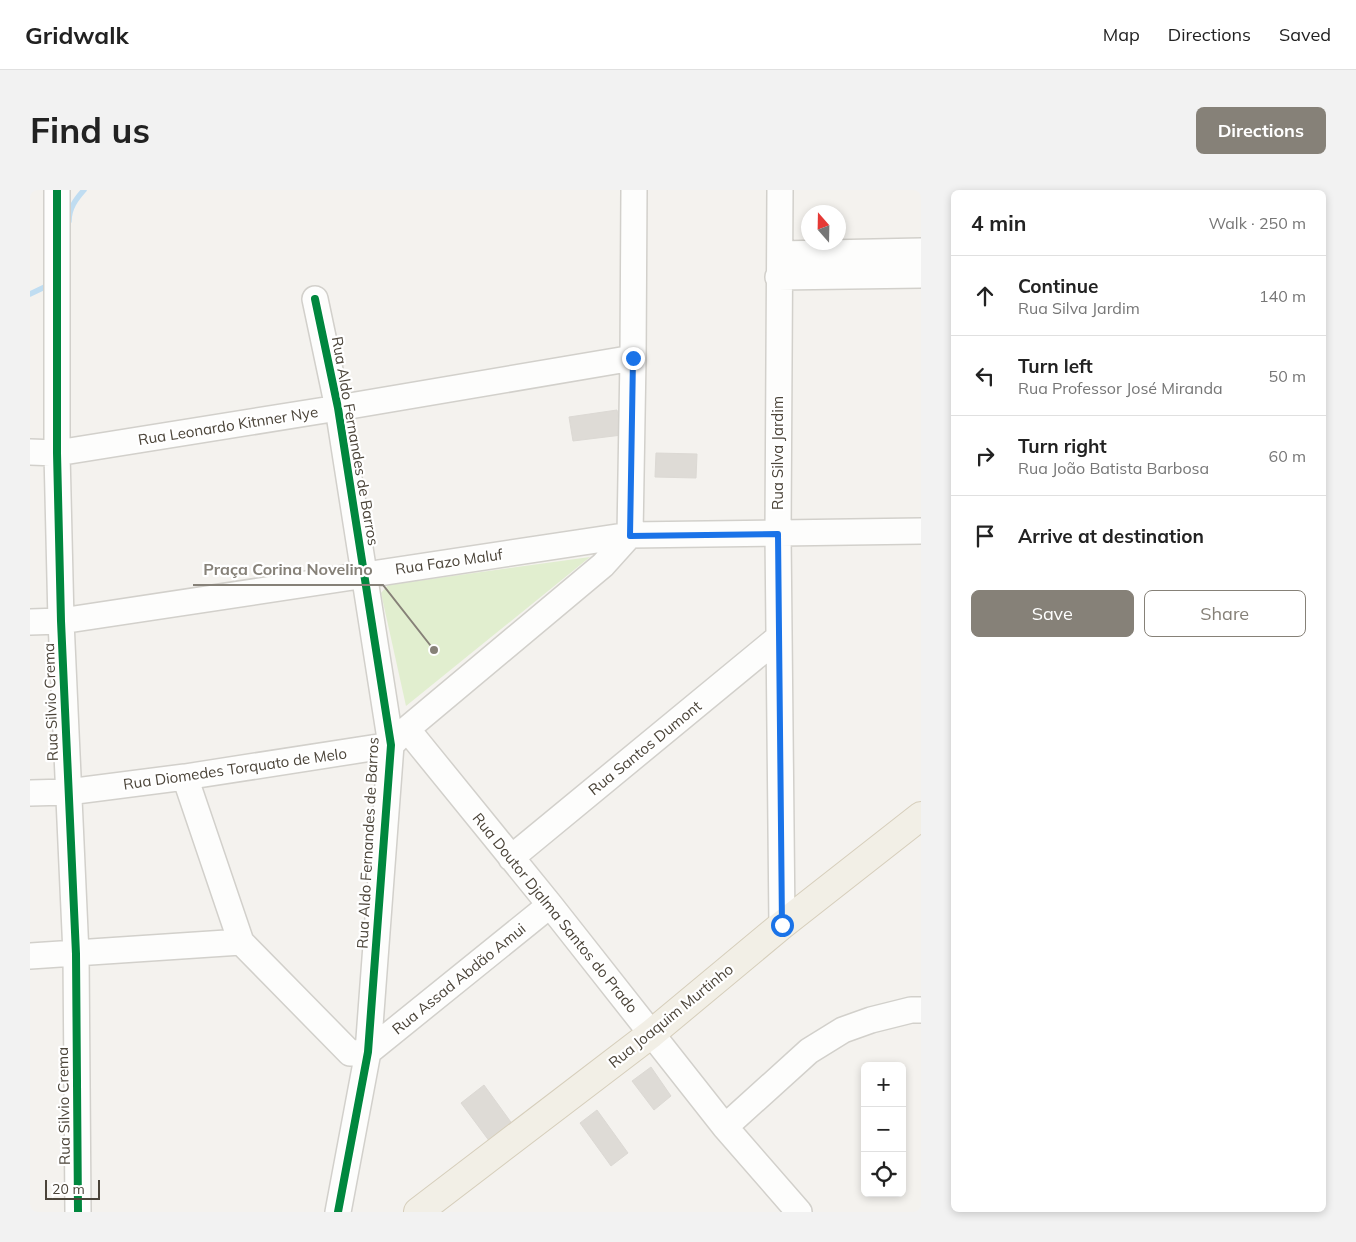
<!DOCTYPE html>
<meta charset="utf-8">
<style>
body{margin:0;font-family:Mulish,sans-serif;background:#f2f2f2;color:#222}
.controls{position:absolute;right:15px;bottom:15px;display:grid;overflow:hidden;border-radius:8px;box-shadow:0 2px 8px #0003}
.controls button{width:45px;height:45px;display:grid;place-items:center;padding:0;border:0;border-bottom:1px solid #e0e0e0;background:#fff;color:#222;font:25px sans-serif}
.compass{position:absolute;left:771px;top:15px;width:45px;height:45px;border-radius:50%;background:#fff;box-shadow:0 2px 8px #0003;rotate:340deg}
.scale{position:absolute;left:15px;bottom:12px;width:55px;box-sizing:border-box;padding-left:5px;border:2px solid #4b4439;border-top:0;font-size:14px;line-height:18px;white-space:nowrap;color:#4b4439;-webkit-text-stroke:4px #fff;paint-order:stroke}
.stop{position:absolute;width:15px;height:15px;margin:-11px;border:4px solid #1a73e8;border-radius:50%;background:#fff}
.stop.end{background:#1a73e8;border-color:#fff;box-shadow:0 1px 5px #0008}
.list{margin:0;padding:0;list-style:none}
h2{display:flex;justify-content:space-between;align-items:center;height:65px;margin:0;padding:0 20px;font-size:21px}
h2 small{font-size:16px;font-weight:400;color:#767676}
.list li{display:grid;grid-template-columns:32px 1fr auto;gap:15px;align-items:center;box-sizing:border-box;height:80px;padding:0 20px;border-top:1px solid #e0e0e0}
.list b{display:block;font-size:19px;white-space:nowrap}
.list p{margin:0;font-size:16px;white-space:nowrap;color:#767676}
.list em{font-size:16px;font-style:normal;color:#767676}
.actions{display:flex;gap:10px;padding:15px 20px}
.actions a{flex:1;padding:11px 0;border:1px solid #868178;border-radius:8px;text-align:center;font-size:18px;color:#868178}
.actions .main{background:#868178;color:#fff}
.icon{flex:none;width:28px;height:28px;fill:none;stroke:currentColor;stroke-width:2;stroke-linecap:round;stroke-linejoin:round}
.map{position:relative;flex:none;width:891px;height:1022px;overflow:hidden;border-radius:8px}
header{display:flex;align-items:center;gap:30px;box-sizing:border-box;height:70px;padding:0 25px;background:#fff;border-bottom:1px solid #e0e0e0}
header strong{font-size:24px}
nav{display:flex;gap:28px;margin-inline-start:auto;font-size:18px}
.intro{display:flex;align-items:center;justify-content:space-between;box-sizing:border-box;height:120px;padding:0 30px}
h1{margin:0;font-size:35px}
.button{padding:12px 22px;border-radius:8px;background:#868178;color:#fff;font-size:18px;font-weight:700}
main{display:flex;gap:30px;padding:0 30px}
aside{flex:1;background:#fff;border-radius:8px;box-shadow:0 2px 8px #0003}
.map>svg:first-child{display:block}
</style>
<header>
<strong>Gridwalk</strong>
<nav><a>Map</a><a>Directions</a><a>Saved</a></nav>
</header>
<div class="intro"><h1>Find us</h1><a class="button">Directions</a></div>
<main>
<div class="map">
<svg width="891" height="1022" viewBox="0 0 891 1022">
<rect width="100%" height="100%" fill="#f4f2ee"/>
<path fill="#e1eecf" d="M560 367 376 516 351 403 358 395Z"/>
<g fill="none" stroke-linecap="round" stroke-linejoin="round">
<path stroke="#c0ddf1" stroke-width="5.5" d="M39 31C39 18 46 9 54 0
M0 104 21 94"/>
</g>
<path fill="#dedbd6" stroke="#dcd9d4" d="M587 220 592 245 543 251 539 227Z
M626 263 667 264 666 288 625 287Z
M621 877 641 906 624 920 602 891Z
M454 895 483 935 460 952 431 913Z
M567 920 598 963 581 976 550 933Z"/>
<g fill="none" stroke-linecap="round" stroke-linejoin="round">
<defs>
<path id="minor" d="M27 0V263L31 431 46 764 48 1022
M750 0 748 344 752 735
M750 64 891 61
M748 87 891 85
M285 109 308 218 361 555 338 862 308 1022
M0 262 27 263 308 218 603 168
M600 345 603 168 604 0
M0 432 31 431 600 345 891 341
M377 539 520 715 695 937 769 1022
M155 587 211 752 320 863 338 862 520 715
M0 603 38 602 155 587 361 555 377 539 573 375 600 345
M481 668 748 448
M0 766 211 752
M695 937 779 861 813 840 841 830 881 820H891"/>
<path id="major" d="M388 1022 621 844 752 735 891 626"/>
</defs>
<use href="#minor" stroke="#d2d0cb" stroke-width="28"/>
<use href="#major" stroke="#d6cebb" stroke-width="30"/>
<use href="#minor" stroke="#fdfdfc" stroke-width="25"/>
<use href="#major" stroke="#f2efe6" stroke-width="28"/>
<defs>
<path id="cycleway" d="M27 0V263L31 431 46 764 48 1022
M285 109 308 218 361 555 338 862 308 1022"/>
</defs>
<use href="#cycleway" stroke="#fff" stroke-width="11"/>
<use href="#cycleway" stroke="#00873e" stroke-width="8"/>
</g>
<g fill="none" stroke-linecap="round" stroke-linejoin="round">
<path stroke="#1a73e8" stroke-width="6" d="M603 168 600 346 748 344 752 735"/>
</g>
<g text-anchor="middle" stroke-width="4.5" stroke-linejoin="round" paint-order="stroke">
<g font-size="15" fill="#4b4439" stroke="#fff">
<text transform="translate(198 236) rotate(-9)" y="5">Rua Leonardo Kitnner Nye</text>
<text transform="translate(325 251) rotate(80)" y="5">Rua Aldo Fernandes de Barros</text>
<text transform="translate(748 263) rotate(-90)" y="5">Rua Silva Jardim</text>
<text transform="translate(419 372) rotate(-8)" y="5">Rua Fazo Maluf</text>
<text transform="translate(21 512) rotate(-92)" y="5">Rua Silvio Crema</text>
<text transform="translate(615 558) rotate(-39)" y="5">Rua Santos Dumont</text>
<text transform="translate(205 579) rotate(-8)" y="5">Rua Diomedes Torquato de Melo</text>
<text transform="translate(338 653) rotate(-87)" y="5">Rua Aldo Fernandes de Barros</text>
<text transform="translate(525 723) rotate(51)" y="5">Rua Doutor Djalma Santos do Prado</text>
<text transform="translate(429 789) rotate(-39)" y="5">Rua Assad Abdão Amui</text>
<text transform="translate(641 826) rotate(-39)" y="5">Rua Joaquim Murtinho</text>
<text transform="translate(34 916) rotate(-91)" y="5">Rua Silvio Crema</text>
</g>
</g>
<path fill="none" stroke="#868178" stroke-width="2" d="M404 460L353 395H163"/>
<circle fill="#868178" stroke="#fff" stroke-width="2" cx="404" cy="460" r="5"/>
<g font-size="16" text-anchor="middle" font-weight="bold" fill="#868178" stroke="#fff" stroke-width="4.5" stroke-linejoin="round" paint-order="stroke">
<text x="258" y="385">Praça Corina Novelino</text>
</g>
</svg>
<div class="controls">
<button>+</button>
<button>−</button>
<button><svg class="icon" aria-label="locate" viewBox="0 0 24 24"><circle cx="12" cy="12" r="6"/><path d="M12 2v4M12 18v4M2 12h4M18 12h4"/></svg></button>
</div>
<svg class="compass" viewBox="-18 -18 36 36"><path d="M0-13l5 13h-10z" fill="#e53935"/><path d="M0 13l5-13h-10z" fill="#767676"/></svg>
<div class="scale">20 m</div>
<div class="stop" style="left:752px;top:735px"></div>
<div class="stop end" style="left:603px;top:168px"></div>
</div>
<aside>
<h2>4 min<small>Walk · 250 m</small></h2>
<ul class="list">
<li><svg class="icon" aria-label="ahead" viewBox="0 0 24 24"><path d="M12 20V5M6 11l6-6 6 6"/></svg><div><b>Continue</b><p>Rua Silva Jardim</p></div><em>140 m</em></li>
<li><svg class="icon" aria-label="left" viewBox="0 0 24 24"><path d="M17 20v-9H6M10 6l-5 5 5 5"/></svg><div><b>Turn left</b><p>Rua Professor José Miranda</p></div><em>50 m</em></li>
<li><svg class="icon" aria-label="right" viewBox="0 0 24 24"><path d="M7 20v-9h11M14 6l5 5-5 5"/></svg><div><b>Turn right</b><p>Rua João Batista Barbosa</p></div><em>60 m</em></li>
<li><svg class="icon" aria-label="arrive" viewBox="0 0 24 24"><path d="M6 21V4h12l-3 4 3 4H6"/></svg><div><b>Arrive at destination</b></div></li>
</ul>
<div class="actions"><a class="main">Save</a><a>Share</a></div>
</aside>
</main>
